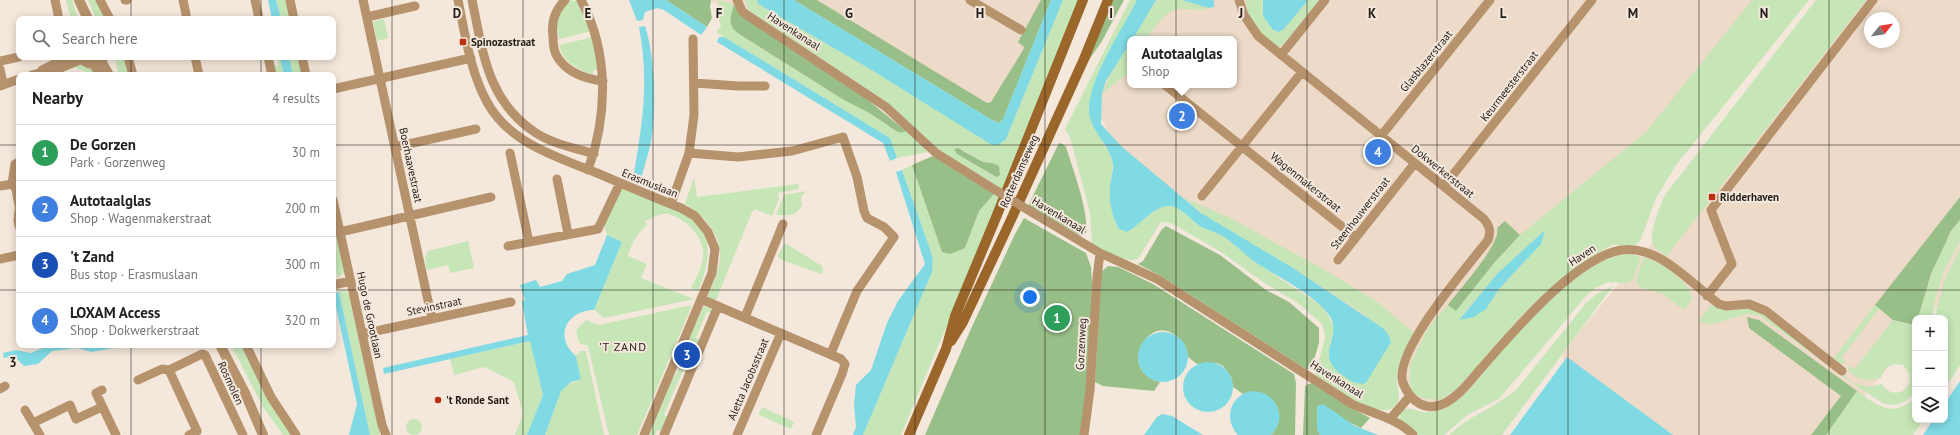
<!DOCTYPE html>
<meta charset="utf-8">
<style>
body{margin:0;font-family:"PT Sans",sans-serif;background:#f2f2f2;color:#222}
.controls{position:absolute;right:12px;bottom:12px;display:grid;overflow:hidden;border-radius:8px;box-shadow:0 2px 10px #0003}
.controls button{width:36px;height:36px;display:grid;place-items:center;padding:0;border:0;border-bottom:1px solid #e0e0e0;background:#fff;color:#222;font:20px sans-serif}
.compass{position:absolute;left:1864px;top:12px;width:36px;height:36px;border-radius:50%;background:#fff;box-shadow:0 2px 10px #0003;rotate:60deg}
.you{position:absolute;left:1030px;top:297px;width:14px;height:14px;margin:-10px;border:3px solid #fff;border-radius:50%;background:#1a73e8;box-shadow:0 0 0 6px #1a73e833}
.badge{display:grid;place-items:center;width:26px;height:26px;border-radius:50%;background:#ba2f12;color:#fff;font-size:13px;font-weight:700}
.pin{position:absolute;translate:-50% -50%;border:2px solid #fff;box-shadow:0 1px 4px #0006}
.popup{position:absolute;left:1127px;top:36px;width:110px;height:52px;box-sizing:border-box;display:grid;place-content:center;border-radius:8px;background:#fff;filter:drop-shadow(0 1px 3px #0005);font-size:13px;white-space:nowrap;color:#767676}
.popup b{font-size:15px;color:#222}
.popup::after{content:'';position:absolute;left:50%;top:100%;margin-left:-8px;border:8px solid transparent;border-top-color:#fff}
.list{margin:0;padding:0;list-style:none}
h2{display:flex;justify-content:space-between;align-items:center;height:52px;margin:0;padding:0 16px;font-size:17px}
h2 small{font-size:13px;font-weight:400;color:#767676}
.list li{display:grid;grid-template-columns:26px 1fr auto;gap:12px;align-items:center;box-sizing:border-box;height:56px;padding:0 16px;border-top:1px solid #e0e0e0}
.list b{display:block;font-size:15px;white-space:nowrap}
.list p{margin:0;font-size:13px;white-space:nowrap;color:#767676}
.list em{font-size:13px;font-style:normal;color:#767676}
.icon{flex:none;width:22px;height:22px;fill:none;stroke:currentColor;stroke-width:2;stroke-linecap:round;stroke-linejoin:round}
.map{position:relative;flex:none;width:1960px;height:435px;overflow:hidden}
.search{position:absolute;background:#fff;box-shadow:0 2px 10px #0003;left:16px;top:16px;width:320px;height:44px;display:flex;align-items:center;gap:10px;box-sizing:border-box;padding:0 14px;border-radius:8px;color:#767676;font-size:15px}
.panel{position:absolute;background:#fff;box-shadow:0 2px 10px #0003;left:16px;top:72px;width:320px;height:276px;border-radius:8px}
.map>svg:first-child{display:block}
</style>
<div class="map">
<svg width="1960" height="435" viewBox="0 0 1960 435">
<rect width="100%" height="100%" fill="#f4e7db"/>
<path fill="#eddac8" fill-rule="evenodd" d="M709 0H1070L1005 152 981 149Z
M1146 0H1781L1623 200 1533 322 1446 422 1277 267 1118 153 1095 104ZM1130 39H1234V85H1130Z
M1843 0H1960V279L1928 318H1915V334L1833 435H1659L1569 370 1561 354 1679 211ZM1870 18H1894V42H1870Z"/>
<path fill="#c6e6b7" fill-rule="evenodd" d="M66 0H72L78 19H71Z
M88 0H98L108 19H96Z
M276 0H286L290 19H281Z
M569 0 574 1 577 0 591 31 559 39 556 21Z
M719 0 734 5C730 15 729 27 739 34L844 100 871 114 896 131H906L928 152 897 158 890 138 716 32 721 26 717 14Z
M745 0H757L758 3 765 8 870 69 993 145H998L1006 139 1063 0H1078L1002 190 943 153 885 101 754 14 748 9ZM962 149 983 162 992 163 995 177 957 154Z
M1130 0H1137L1095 82 1103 143 1111 154 1113 166 1110 189 1115 222 1119 229 1127 232 1160 207 1168 205 1176 207 1201 227 1224 236 1257 263 1320 305 1329 316 1334 329 1329 346 1367 316 1293 268 1207 217 1184 198 1230 218 1323 269 1376 301 1414 333C1407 346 1400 359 1397 373 1395 382 1402 395 1397 403 1383 427 1330 384 1315 375L1325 338 1324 330 1321 323 1298 303 1266 284 1221 252 1173 224 1165 222 1160 223 1138 259C1125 263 1103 251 1092 244L1090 213 1070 137 1065 129Z
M1156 0H1182L1209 8C1198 12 1189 8 1178 9 1165 10 1154 30 1146 39H1133Z
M1246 0H1263L1262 10 1279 32 1284 29 1308 0H1319L1283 45 1277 49 1268 42 1249 19Z
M1752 0H1809L1676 165 1656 198 1640 241 1636 245H1612L1583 262 1555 284 1519 318 1457 389 1440 400 1421 398 1413 392 1410 386V365L1428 328 1448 305 1456 311 1494 263 1520 235 1646 132ZM1544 231 1523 264 1499 289 1486 309 1459 319 1497 274Z
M1816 0H1866L1666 257C1663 253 1657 250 1654 246 1647 235 1660 206 1665 195Z
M384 19 388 38 377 41 373 22Z
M593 37 597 56V69L593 71V75C577 68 563 63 559 45Z
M1130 43V71L1103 93 1113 69Z
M115 57H125L131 75H118Z
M277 57H280L284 75H275L273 67 279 65Z
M289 57H298L302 75H293Z
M79 64 93 70 95 75 76 68 75 67Z
M912 165 942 252 965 248 979 211 994 194 1000 198 901 435H863L932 272 933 260 930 249 902 170Z
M694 177 697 197 798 184 799 189 778 193 779 199 772 216 755 209 752 212 714 305 706 299C712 286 718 274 720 260 723 236 704 215 685 204Z
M621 187C678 210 730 215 698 291L691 288C696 278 704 265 703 253 703 236 685 218 668 214 660 213 652 218 645 221L647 225C636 234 632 243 628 256L647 264 641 278 694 299 604 318 594 310 622 242 607 235 604 224Z
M806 191 801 197 802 205C795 217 789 215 776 215L784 195Z
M333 218 345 271 338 278 333 257Z
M1960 220V241L1944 271 1935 300 1932 318H1918C1928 284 1938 248 1960 220Z
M468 241 474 268 450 273 448 265 427 270 425 258 428 251Z
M785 243 822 266 823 271 821 274 780 259 778 256Z
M1960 249V365L1945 388V318H1935L1936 313 1944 281Z
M1629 253 1641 257 1633 279 1628 283 1608 282 1595 288 1586 296 1499 399 1469 414 1444 435H1418L1412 428 1399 419 1401 410C1409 407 1415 410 1422 412 1432 413 1443 410 1451 405 1470 393 1483 372 1497 356 1528 319 1581 260 1629 253Z
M1644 257C1660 261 1690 282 1692 299L1684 310 1663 294 1639 287 1636 280Z
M1613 286 1502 435H1449C1469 416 1496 407 1517 389L1587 302 1598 293Z
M345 290 349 295 380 435H370L339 292Z
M692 305 637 435H609L588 346 579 343 576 330 586 320 599 325Z
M1711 305C1724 311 1738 303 1750 308 1784 323 1824 360 1854 383L1868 387 1882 384C1887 392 1894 395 1903 391L1910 383 1909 373 1903 365C1892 362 1883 367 1881 378 1867 381 1861 381 1849 372L1848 368 1850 366 1855 369 1893 320 1915 325V393L1906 401 1896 405 1884 404 1854 384 1760 316C1738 308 1718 332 1699 321Z
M1875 305 1879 309 1841 358 1846 362 1842 364 1833 359Z
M704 306 711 308 712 313 707 311 696 338 701 340 688 372 683 370 664 415 668 417 662 432 657 430 655 435H649L671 381 678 371 688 351V341L702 309Z
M531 341 543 395 527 435H515L523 414 514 382 484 367 454 375 450 359Z
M231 345H242L293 435H283L263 407Z
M581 351H586L604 435H545L561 391 565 386 581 379 575 356Z
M1857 391C1877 405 1892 419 1915 398V420H1923L1913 435H1826Z
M762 407 794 422 791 429 759 415Z
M406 427a8 8 0 1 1 16 0a8 8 0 1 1-16 0Z"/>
<path fill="#99bf88" d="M666 0H711L710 7 712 18 707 27Z
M794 0H817L987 103 991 102 1023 50 1024 47 1018 42 1041 0H1051L1003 119 999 123 992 120Z
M1113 0H1124L1102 41 1089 60Z
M734 5 741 15 864 97 906 131 901 133 896 131 871 114 844 100 739 34C727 25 730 18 734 5Z
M1059 143 1063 144 1066 147C1073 170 1089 211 1086 233L1081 236 1028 206Z
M958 148 983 162 992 163 999 166 1000 175 996 177 957 154 954 149Z
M933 156 994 194 979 211 965 248 950 254 942 252 912 165Z
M1960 197V220L1951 231 1931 274 1918 318H1915V325L1893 320 1875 305Z
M1024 218 1086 253 1091 267 1092 283 1090 353 1082 435H925L970 331 1015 234Z
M1505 221 1520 235 1494 263 1456 311 1448 305C1458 291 1502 243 1497 228Z
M1166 226 1220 255 1266 290 1289 302 1319 328V343L1311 369H1306L1159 275 1138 264 1143 261 1162 229Z
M1108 266 1118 267 1153 284 1294 374 1296 383 1295 435H1271C1292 414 1269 384 1243 394L1233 387 1231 377 1223 366 1217 363 1197 364 1188 357C1186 341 1167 321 1150 335 1131 351 1135 376 1160 382L1154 391 1103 386 1095 382 1101 272Z
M1747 317 1759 320 1857 391 1826 435H1811L1841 396 1749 328Z
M1312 383 1348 406 1370 418 1361 428 1317 407V429L1320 435H1303L1305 387 1306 385Z"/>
<path fill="#80dae4" d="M268 0H276L281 19H272Z
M629 0H666L707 27 701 35 664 10 657 8 645 12 643 20 637 21Z
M757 0H794L992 120 999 123 1003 119 1051 0H1063L1006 139 998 145H992L870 69 765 8 758 3Z
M1137 0H1156L1133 39H1130V43L1106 81 1102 94 1101 124 1121 146 1201 213 1293 268 1384 329 1389 336 1391 342 1366 383C1358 385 1353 382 1347 378 1309 356 1345 337 1329 315 1314 294 1276 276 1255 262 1244 254 1235 244 1224 237 1217 232 1207 230 1200 226 1191 220 1178 204 1167 206 1152 208 1140 225 1127 232L1119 229C1112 217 1109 203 1110 188 1110 180 1114 172 1113 164 1110 146 1095 135 1090 118 1082 87 1123 29 1137 0Z
M1182 0H1214V7L1209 8Z
M1263 0H1308L1284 29 1279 32 1273 30 1263 16Z
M645 26C655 56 656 105 652 136 650 150 645 163 642 176L634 173C643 120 649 81 639 27Z
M719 37H724L890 138 897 158 890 161 883 143 717 42Z
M280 57H289L293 75H284Z
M902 170 930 249 933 260 932 272 863 435H853L856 427 854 405 856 385 871 370 887 323 898 301 925 264 896 172Z
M1545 230 1541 244 1499 289 1486 309 1474 317 1459 320 1497 274Z
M607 235 622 242 594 310C575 310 558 325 567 345 569 350 574 353 576 357 578 364 579 372 581 379L571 382 561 391 545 435H527L543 395 530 341 384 374 383 368 528 335 522 302 525 300 520 285 536 280 540 287 562 281 567 274 595 265Z
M339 292 370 435H349L357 404 333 293Z
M1138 357a25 25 0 1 1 50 0a25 25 0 1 1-50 0Z
M57 345H131L92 352 78 348 61 350 52 351 38 364 24 366 14 356 4 358 3 353 16 350 31 353 47 346Z
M1567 357 1673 435H1510Z
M1183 387a25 25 0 1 1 50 0a25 25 0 1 1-50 0Z
M1960 381V435H1923L1933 420H1945V403Z
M1252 391C1276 391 1289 418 1271 435H1238C1223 419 1230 395 1252 391Z
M1323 404 1355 426 1378 435H1320L1317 429V406Z
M1162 414 1172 416 1203 435H1144L1157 417Z"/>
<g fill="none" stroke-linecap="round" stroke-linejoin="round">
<path stroke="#b6926d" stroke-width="9" d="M55 0 59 19
M100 0 110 19
M125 0H127
M183 0 187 19
M255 0 259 19
M290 0 294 19
M363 0 432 319
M458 0C465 34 470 71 487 102 509 143 557 157 597 173 625 185 653 197 681 208L695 216 708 232 715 249 712 273 644 435
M472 0C483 52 487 101 536 133 553 144 575 148 594 154
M565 0C555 11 551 21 553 36 553 42 554 53 558 58 568 73 586 79 603 81
M581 0C609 52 608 115 588 170
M737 0 742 11 747 15 886 107 936 153 992 188
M970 0 1021 30
M1239 0 1244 15 1258 36 1484 219C1490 227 1491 231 1488 240 1469 265 1392 352 1403 383 1410 401 1426 413 1445 403 1461 395 1472 378 1484 365 1515 330 1575 258 1621 250 1659 244 1691 284 1719 304L1726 306 1749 304 1766 311 1842 371
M367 17 415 6
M1281 55 1325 0
M128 57 133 75
M195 57 199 75
M268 57 272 75
M302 57 306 75
M0 61 19 57
M0 69 3 84
M42 70 68 57
M32 75 58 69 82 59
M694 83 738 86H765
M1165 85 1355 237
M0 86 19 79
M333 89 471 58
M1381 136 1490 0
M395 147 476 129
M510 153 529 242
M689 153 738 157 792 151 843 137 857 177 864 211 867 218 884 227 894 237 857 291 831 353
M19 162 15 164 12 184 16 189 19 206
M557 179 568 234
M0 186 12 184
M1444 186 1592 0
M1202 196 1302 72
M333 200 382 425 386 435
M671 204 689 153 694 115 693 39
M19 210 18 220 19 226
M1033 213 1100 253 1157 279 1352 404C1371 413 1399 419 1413 435
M340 232 491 197
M508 246 598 229 620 183
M0 259 19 255
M1338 260 1415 163
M333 285 351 281
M1707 296 1732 264 1711 210 1873 0
M701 299 841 359 845 364 842 374 816 435
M745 317 783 224
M362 334 511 302
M246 345 271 397 296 435
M138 380 162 369 169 370
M0 389 5 386
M102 390 96 393 116 435
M25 410 40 435
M1390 419 1410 396
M33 423 70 405 76 419 102 407
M189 435 197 431 169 370 202 354 205 355 243 435
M664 435 718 306
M737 435 781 333
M1084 435 1090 390 1097 277 1100 253"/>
<path stroke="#b6926d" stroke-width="10" d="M79 0 88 19
M81 57C87 66 97 66 104 57
M101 61 109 75
M94 64 100 75
M220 345 245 393 263 435"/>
<path stroke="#9a662a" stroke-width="10" d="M951 341 963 322 1009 224 1084 59 1108 0
M909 435 946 349 955 316 997 215 1083 0"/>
<path stroke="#b6926d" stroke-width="9" d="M992 188 1033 213"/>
</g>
<path fill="none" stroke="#211d18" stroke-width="1" stroke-opacity="0.55" d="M131 0V19M261 0V19M392 0V435M523 0V435M653 0V435M784 0V435M915 0V435M1045 0V435M1176 0V435M1307 0V435M1437 0V435M1568 0V435M1699 0V435M1829 0V435M131 57V75M261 57V75M0 145H19M333 145H1960M0 290H19M333 290H1960M131 345V435M261 345V435"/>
<g fill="#ba2f12" stroke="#f4e7db" stroke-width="1.5">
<rect x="459" y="38" width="8" height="8" rx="2"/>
<rect x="1708" y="193" width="8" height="8" rx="2"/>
<circle cx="438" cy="400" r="4"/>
</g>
<g text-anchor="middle" stroke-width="4" stroke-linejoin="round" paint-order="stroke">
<g font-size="11" fill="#211d18" stroke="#f4e7db">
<text transform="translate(794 31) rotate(33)" y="4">Havenkanaal</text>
<text transform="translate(1426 61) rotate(-51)" y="4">Glasblazerstraat</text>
<text transform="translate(1509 86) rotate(-52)" y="4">Keurmeesterstraat</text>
<text transform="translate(411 165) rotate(78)" y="4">Boerhaavestraat</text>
<text transform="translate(1019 171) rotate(-66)" y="4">Rotterdamseweg</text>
<text transform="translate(1443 171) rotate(39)" y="4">Dokwerkerstraat</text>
<text transform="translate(1306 182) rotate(39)" y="4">Wagenmakerstraat</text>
<text transform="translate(650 183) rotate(22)" y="4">Erasmuslaan</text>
<text transform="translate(1360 213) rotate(-52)" y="4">Steenhouwerstraat</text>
<text transform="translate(1059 215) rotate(31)" y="4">Havenkanaal</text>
<text transform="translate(1582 255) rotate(-34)" y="4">Haven</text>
<text transform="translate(434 306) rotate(-12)" y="4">Stevinstraat</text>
<text transform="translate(370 315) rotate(78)" y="4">Hugo de Grootlaan</text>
<text transform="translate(1081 344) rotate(-87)" y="4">Gorzenweg</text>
<text transform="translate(748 379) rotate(-67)" y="4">Aletta Jacobsstraat</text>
<text transform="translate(1337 379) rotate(32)" y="4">Havenkanaal</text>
<text transform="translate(231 383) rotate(65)" y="4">Rosmolen</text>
</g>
<g font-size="11" font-weight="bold" fill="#211d18" stroke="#f4e7db" text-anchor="start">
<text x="471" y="46">Spinozastraat</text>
<text x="1720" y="201">Ridderhaven</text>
<text x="446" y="404">'t Ronde Sant</text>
</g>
<g font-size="12" letter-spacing="1" fill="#211d18" stroke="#f4e7db">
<text x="623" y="351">'T ZAND</text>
</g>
</g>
<g font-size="13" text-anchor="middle" font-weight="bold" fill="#211d18" stroke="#f4e7db" stroke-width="4" stroke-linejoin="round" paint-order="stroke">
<text x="457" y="18">D</text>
<text x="588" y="18">E</text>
<text x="719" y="18">F</text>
<text x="849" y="18">G</text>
<text x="980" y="18">H</text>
<text x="1111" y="18">I</text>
<text x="1241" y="18">J</text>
<text x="1372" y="18">K</text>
<text x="1503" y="18">L</text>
<text x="1633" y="18">M</text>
<text x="1764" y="18">N</text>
<text x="13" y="367">3</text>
</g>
</svg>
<div class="controls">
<button>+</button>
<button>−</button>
<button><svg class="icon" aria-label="layers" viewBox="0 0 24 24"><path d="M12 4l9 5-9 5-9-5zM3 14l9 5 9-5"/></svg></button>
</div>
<svg class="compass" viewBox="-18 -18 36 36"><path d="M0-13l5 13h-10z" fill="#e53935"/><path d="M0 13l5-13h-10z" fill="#767676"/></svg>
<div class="you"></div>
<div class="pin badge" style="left:1057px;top:318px;background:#2e9e5b">1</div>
<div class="pin badge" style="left:1182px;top:116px;background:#3f7fe0">2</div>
<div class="popup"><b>Autotaalglas</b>Shop</div>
<div class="pin badge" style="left:687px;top:355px;background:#1a4fb4">3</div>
<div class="pin badge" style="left:1378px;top:152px;background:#3f7fe0">4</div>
<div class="search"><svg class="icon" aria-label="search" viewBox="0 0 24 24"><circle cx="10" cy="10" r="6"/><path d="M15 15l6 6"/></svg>Search here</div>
<section class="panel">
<h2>Nearby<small>4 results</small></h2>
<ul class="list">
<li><span class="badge" style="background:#2e9e5b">1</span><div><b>De Gorzen</b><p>Park · Gorzenweg</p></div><em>30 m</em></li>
<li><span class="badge" style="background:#3f7fe0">2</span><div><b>Autotaalglas</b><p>Shop · Wagenmakerstraat</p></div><em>200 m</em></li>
<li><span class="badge" style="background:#1a4fb4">3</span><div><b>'t Zand</b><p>Bus stop · Erasmuslaan</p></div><em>300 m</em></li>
<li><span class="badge" style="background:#3f7fe0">4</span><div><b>LOXAM Access</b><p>Shop · Dokwerkerstraat</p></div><em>320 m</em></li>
</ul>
</section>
</div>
